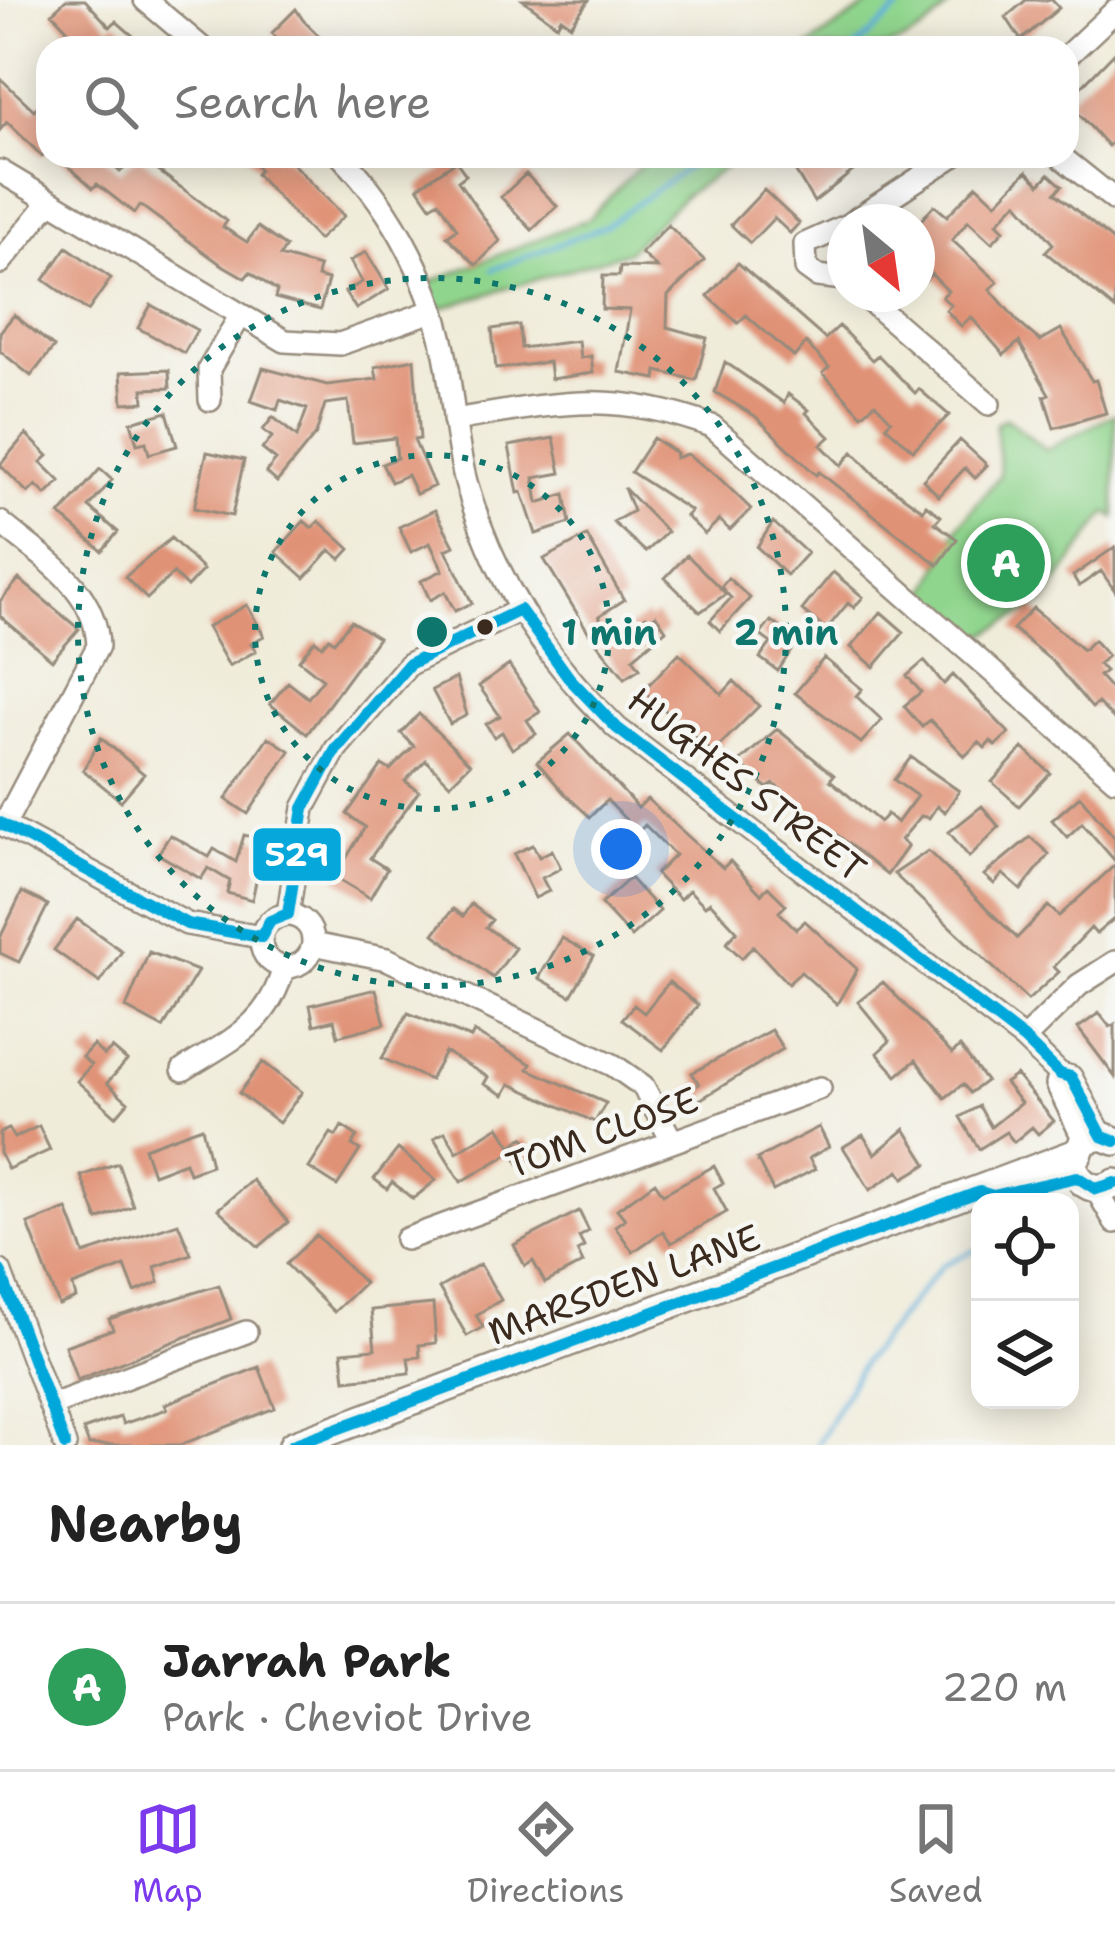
<!DOCTYPE html>
<meta charset="utf-8">
<style>
body{margin:0;font-family:"Shantell Sans",sans-serif;background:#f2f2f2;color:#222}
.controls{position:absolute;right:36px;bottom:36px;display:grid;overflow:hidden;border-radius:24px;box-shadow:0 6px 30px #0003}
.controls button{width:108px;height:108px;display:grid;place-items:center;padding:0;border:0;border-bottom:3px solid #e0e0e0;background:#fff;color:#222;font:60px sans-serif}
.compass{position:absolute;left:827px;top:204px;width:108px;height:108px;border-radius:50%;background:#fff;box-shadow:0 6px 30px #0003;rotate:151deg}
.you{position:absolute;left:621px;top:849px;width:42px;height:42px;margin:-30px;border:9px solid #fff;border-radius:50%;background:#1a73e8;box-shadow:0 0 0 18px #1a73e833}
.badge{display:grid;place-items:center;width:78px;height:78px;border-radius:50%;background:#7c3aed;color:#fff;font-size:39px;font-weight:700}
.pin{position:absolute;translate:-50% -50%;border:6px solid #fff;box-shadow:0 3px 12px #0006}
.list{margin:0;padding:0;list-style:none}
h2{display:flex;justify-content:space-between;align-items:center;height:156px;margin:0;padding:0 48px;font-size:51px}
h2 small{font-size:39px;font-weight:400;color:#767676}
.list li{display:grid;grid-template-columns:78px 1fr auto;gap:36px;align-items:center;box-sizing:border-box;height:168px;padding:0 48px;border-top:3px solid #e0e0e0}
.list b{display:block;font-size:45px;white-space:nowrap}
.list p{margin:0;font-size:39px;white-space:nowrap;color:#767676}
.list em{font-size:39px;font-style:normal;color:#767676}
.icon{flex:none;width:66px;height:66px;fill:none;stroke:currentColor;stroke-width:2;stroke-linecap:round;stroke-linejoin:round}
.map{position:relative;flex:none;width:1115px;height:1445px;overflow:hidden}
.search{position:absolute;background:#fff;box-shadow:0 6px 30px #0003;left:36px;right:36px;top:36px;height:132px;display:flex;align-items:center;gap:30px;box-sizing:border-box;padding:0 42px;border-radius:36px;color:#767676;font-size:45px}
.sheet{height:324px;background:#fff}
nav{display:flex;justify-content:space-around;align-items:center;box-sizing:border-box;height:168px;border-top:3px solid #e0e0e0;background:#fff;font-size:33px;color:#767676}
nav a{display:grid;justify-items:center;gap:6px}
nav .on{color:#7c3aed}
.map>svg:first-child{display:block}
</style>
<div class="map">
<svg width="1115" height="1445" viewBox="0 0 1115 1445">
<rect width="100%" height="100%" fill="#f6f6f2"/>
<filter id="ink" filterUnits="userSpaceOnUse"><feTurbulence type="fractalNoise" baseFrequency=".00833" numOctaves="2"/><feDisplacementMap in="SourceGraphic" scale="24" xChannelSelector="R" yChannelSelector="G"/><feConvolveMatrix kernelMatrix="1 2 1 2 8 2 1 2 1" color-interpolation-filters="sRGB"/></filter>
<filter id="wash" filterUnits="userSpaceOnUse"><feTurbulence type="fractalNoise" baseFrequency=".004" numOctaves="4" result="noise"/><feDisplacementMap in="SourceGraphic" scale="48" xChannelSelector="R" yChannelSelector="G"/><feGaussianBlur stdDeviation="2.7" result="paint"/><feColorMatrix in="noise" values="0 0 0 0 0 0 0 0 0 0 0 0 0 0 0 0 0 1.4 0 .05"/><feComposite in="paint" operator="in"/></filter>
<g filter="url(#wash)">
<rect width="100%" height="100%" fill="#f0ecda"/>
<path fill="#90d58e" stroke="#668056" stroke-width="3" d="M876 0H954C907 58 875 48 806 48Z
M650 156H742L684 196 627 252 432 311 423 285 588 219Z
M1115 414V518L1107 512 1044 601 972 642 924 599 957 528 1000 475 996 424 1006 418 1046 450Z"/>
<g fill="none" stroke-linecap="round" stroke-linejoin="round">
<path stroke="#60b0db" stroke-width="4.5" d="M855 48 909 0
M492 270 605 226 704 156
M817 1445 863 1362 942 1265 980 1248"/>
</g>
<g id="blocks">
<path fill="#e09276" d="M66 0H85L110 27 116 21 147 48H85L52 13Z
M523 0H589L571 25 561 18 557 25Z
M1026 0H1052L1059 8 1021 40 1006 17Z
M296 9 303 20 331 48H287L272 33Z
M1115 52V139L1108 146 1067 101Z
M0 78 34 110 48 96V149L42 156 7 122 0 130Z
M57 156H103L120 172 138 156 227 221 223 227 247 242 258 227 286 247 280 256 319 267 317 277 328 280 320 310 275 298 277 291 250 272 245 278 219 263 140 205 134 213 97 184 93 188Z
M247 156H285L344 216 318 240 256 174 260 170Z
M786 156H872L814 202Z
M456 161 466 175 458 181 500 241 476 265 447 236 457 229 439 201 431 206 418 187Z
M1027 171 1040 184 1049 174 1062 186 1055 193 1115 242V309L1045 252 1053 244 1017 202 997 223 1004 230 992 243 968 221 952 240 998 282 990 289 1020 324 1040 341 1061 329 1092 381 1096 380 1106 413 1054 428 1044 396 1049 394 1019 342 1004 355 971 317 961 326 946 310 951 305 942 297 948 291 931 274 917 289V225L934 205 947 216 977 185 996 203Z
M526 174 557 206 532 230 501 197Z
M764 190 799 223 790 233 774 218 750 243 731 225Z
M668 225 704 260 668 296 667 327 707 338 696 380 657 371 656 379 619 372 630 310 602 309 603 276H619L620 267 657 268 641 253Z
M67 247 111 278 88 311 44 280Z
M366 252 389 289 356 309 345 292 362 282 350 261Z
M738 263 825 339 839 326 872 360 878 355 915 393 919 389 949 415 913 450 886 426 891 420 875 403 862 415 823 373 829 367 806 343 794 357 746 315 738 323 708 296Z
M151 305 197 330 184 353 138 328Z
M14 315 54 347 31 376 0 351V332Z
M519 325 521 348 578 341 580 358 591 356 593 373 551 379 549 362 496 369 492 329Z
M414 359 420 439 414 440 434 486 416 494 407 475 391 482 382 464 397 458 395 438 353 443 348 401 325 404 316 434 277 482 266 472 276 460 262 449 272 437 263 430 273 417 297 437 307 409 280 400 277 410 251 401 263 368 327 385 377 379 375 367Z
M725 362 784 403 788 394 809 410 806 413 830 437 821 445 841 465 853 452 878 478 923 510 926 505 941 516 935 523 957 539 938 565 819 472 816 475 755 416 715 392Z
M169 370 170 388 143 389 144 402 123 403 121 372Z
M167 412 177 446 149 454 146 442 137 444 131 422Z
M26 434 48 456 41 462 60 481 46 495 36 485 28 493 0 465Z
M554 438 561 473 534 478 538 503 565 494 570 523 536 534 522 492 518 493 509 446Z
M653 438 676 453 675 458 687 454 717 476 751 509 730 530 719 520 705 534 686 516 691 511 631 472Z
M960 440 987 465 975 478 965 468 939 496 923 480Z
M207 452 244 460 232 516 194 508Z
M100 469 112 480 89 507 118 532 102 551 60 515Z
M624 488 667 532 646 552 613 522 633 511Z
M435 510 454 546 446 550 472 603 455 611 445 592 430 600 421 581 443 570 430 543 411 552 399 527Z
M304 521 312 528 319 521 350 549 341 559 330 550 305 578 276 552Z
M773 522 807 553 787 575 757 547Z
M587 536 624 600 599 616 613 638 646 616 649 620 656 615 666 630 633 658 640 668 625 678 589 633 544 559Z
M171 538 203 570 187 587 173 573 147 599 125 577Z
M1115 547V591L1101 571 1079 586 1073 576Z
M687 555 726 594 700 612 665 578Z
M833 572 863 597 854 608 848 603 826 630 802 610Z
M728 578 750 598 720 631 710 621 731 598 721 587Z
M19 579 79 629 52 660 0 616V601Z
M247 605 264 636 251 643 256 651 229 666 207 627Z
M1033 608 1083 650 1094 640 1108 656 1098 664 1105 671 1099 676 1115 694V720L1098 703 1092 708 1052 661 1013 629Z
M881 612 904 632 874 667 851 647Z
M351 621 378 638 307 734 270 704 288 682 308 698 323 679 299 660 315 640 322 646 329 638 334 642Z
M771 621 798 640 778 671 760 658 771 643 760 635Z
M679 653 722 694 734 681 759 706 713 752 643 691Z
M824 658 862 689 856 696 882 720 861 743 795 693Z
M924 661 944 684 953 675 1009 733 995 746 991 741 985 748 979 742 965 756 930 720 922 727 904 706 921 692 907 676Z
M509 665 540 712 527 720 536 734 512 749 502 732 494 737 486 724 500 716 479 686Z
M456 678 467 715 450 724 432 690Z
M419 714 470 764 450 784 426 760 405 781 419 791 370 858 387 869 370 898 335 877 365 827 347 814 382 765 390 770 414 746 401 733Z
M777 729 834 775 830 780 880 822 887 814 897 823 917 796 894 780 911 757 959 791 945 812 937 806 929 818 921 816 901 840 908 846 887 875 774 784 767 788 738 763Z
M570 734 638 808 647 799 723 868 730 861 761 894 768 887 786 905 779 912 796 929 805 921 857 969 837 1004 801 972 788 984 753 946 742 958 726 943 737 931 710 902 705 906 689 890 680 899 656 874 675 855 645 825 626 844 614 833 626 820 607 800 590 817 565 794 537 762Z
M268 737 290 751 248 814 226 799Z
M101 738 144 774 121 801 83 770Z
M1023 748 1050 773 1019 806 992 782Z
M1080 796 1115 838V861L1082 823 1067 837 1052 820Z
M982 806 999 827 969 857 949 832Z
M170 835 209 857 214 849 236 862 244 835 265 840 252 900 227 893 230 881 208 868 201 879 158 854Z
M1030 837 1049 854 1021 890 1003 874 994 884 984 875Z
M533 845 539 857 552 850 561 868 542 878 549 891 535 898 514 854Z
M928 851 1017 938 1048 906 1059 916 1115 865V918L1096 934 1091 928 1054 967 1059 972 1028 1000 894 874Z
M630 878 660 911 631 937 601 904Z
M22 892 48 905 19 962 0 953V938Z
M471 904 492 920 486 927 515 948 493 978 434 934 453 909 463 916Z
M77 919 122 951 100 983 54 950Z
M562 938 594 956 571 996 539 978Z
M149 952 198 971 163 1028 126 1008Z
M669 982 698 1005 663 1050 622 1019 634 1005 644 1013Z
M883 982 952 1054 960 1047 986 1081 970 1093 963 1084 945 1098 916 1060 897 1076 877 1053 890 1041 858 1002Z
M376 989 385 1024 338 1036 334 1020 314 1025 310 1005Z
M408 1013 471 1038 474 1032 531 1064 528 1069 606 1103 595 1122 510 1084 504 1095 484 1084 488 1077 445 1052 430 1080 382 1058Z
M1099 1013 1110 1027 1115 1024V1077L1078 1028Z
M771 1030 783 1049 696 1102 689 1090 699 1084 692 1073Z
M93 1045 104 1056 112 1048 127 1061 107 1083 128 1102 116 1116 77 1081 91 1065 82 1057Z
M263 1062 302 1092 279 1123 239 1093Z
M1016 1075 1054 1121 1038 1134 1032 1127 1014 1142 1006 1132 979 1149 960 1117 979 1106 991 1127 1021 1103 1005 1083Z
M39 1126 50 1150 8 1169 0 1153V1133L9 1129 14 1138Z
M342 1126 357 1136 352 1145 360 1150 337 1186 309 1168 331 1133 336 1136Z
M499 1126 511 1146 524 1137 536 1156 520 1165 512 1152 461 1182 434 1138 445 1132 457 1152Z
M202 1127 211 1165 189 1173 185 1162 153 1174 144 1148Z
M819 1127 829 1147 809 1158 815 1169 773 1191 757 1159Z
M905 1129 927 1164 904 1178 899 1171 870 1190 843 1147 863 1135 875 1154Z
M398 1149 436 1180 413 1199 392 1182 387 1189 374 1179Z
M118 1163 133 1206 98 1220 81 1176Z
M714 1166 723 1183 714 1188 727 1212 671 1243 663 1231 633 1252 615 1226 625 1219 617 1209 655 1182 663 1194Z
M252 1180 288 1222 259 1247 218 1209Z
M67 1209 84 1254 178 1223 191 1254 155 1267 159 1282 135 1292 125 1266 73 1286 76 1298 59 1305 28 1224Z
M579 1211 589 1231 579 1237 584 1247 577 1251 583 1263 545 1283 533 1261 525 1266 514 1245Z
M316 1235 364 1283 334 1312 286 1264Z
M480 1264 501 1300 476 1315 483 1327 467 1336 439 1288Z
M219 1285 231 1319 77 1380 65 1346 113 1329 109 1319Z
M433 1304 436 1343 419 1345 420 1357 408 1358 410 1373 345 1380 342 1352 375 1349 371 1310Z
M259 1367 275 1408 180 1445H89L83 1430 120 1417 123 1424 167 1409 165 1404Z"/>
</g>
</g>
<g filter="url(#ink)">
<use href="#blocks" fill-opacity="0" stroke="#968b7c" stroke-width="3"/>
<g fill="none" stroke-linecap="round" stroke-linejoin="round">
<defs>
<path id="minor" d="M145 0 202 48
M1067 56 1115 11
M341 156C396 212 434 288 447 365 453 404 456 444 466 482 493 577 545 660 617 728L1024 1039 1060 1074 1071 1077 1102 1136
M1060 156 1115 200
M0 171 285 341 340 344 432 311
M852 222 953 156
M845 231V280
M0 263 48 204
M844 279 817 276 806 268 805 244 845 226
M862 294 989 404
M210 400 209 369 239 318
M454 420C557 403 610 389 712 426L1115 779
M0 522C42 558 96 587 98 646L4 825
M0 823 187 924 261 937
M288 914 304 808 336 749 409 664 520 610
M261 941a26 26 0 1 1 52 0a26 26 0 1 1-52 0Z
M313 944 387 959 613 1065 643 1086 672 1141
M1024 1039 1079 985 1115 962
M183 1070C232 1039 268 1026 284 967
M1060 1074 1057 1084 1084 1140
M1096 1189 1115 1222
M406 1239 820 1088
M0 1271 65 1445
M50 1406 246 1332"/>
<path id="major" d="M1115 1141 1102 1136 1084 1140 1073 1166C1079 1185 1097 1195 1115 1183
M293 1445 1074 1154"/>
</defs>
<use href="#minor" stroke="#968b7c" stroke-width="26"/>
<use href="#major" stroke="#968b7c" stroke-width="32"/>
<use href="#minor" stroke="#fff" stroke-width="21"/>
<use href="#major" stroke="#fff" stroke-width="27"/>
<defs>
<path id="bus-1" d="M0 823 187 924 261 937 270 921 288 914 304 808 336 749 409 664 520 610 570 679 617 728 1024 1039 1060 1074 1071 1077 1102 1136 1115 1141
M0 1271 65 1445
M293 1445 980 1192 993 1196 1077 1177 1096 1189 1115 1183"/>
</defs>
<use href="#bus-1" stroke="#f6f6f2" stroke-width="21"/>
<use href="#bus-1" stroke="#06a7da" stroke-width="12"/>
</g>
</g>
<g fill="none" stroke="#0f766e" stroke-width="6" stroke-dasharray="6 12">
<circle cx="432" cy="632" r="177"/>
<circle cx="432" cy="632" r="354"/>
</g>
<circle fill="#3b2a1e" stroke="#f6f6f2" stroke-width="4.5" cx="485" cy="627" r="10"/>
<g text-anchor="middle" stroke-width="9" stroke-linejoin="round" paint-order="stroke">
<g font-size="36" fill="#3b2a1e" stroke="#f6f6f2">
<text transform="translate(747 784) rotate(38)" y="13">HUGHES STREET</text>
<text transform="translate(602 1132) rotate(-20)" y="13">TOM CLOSE</text>
<text transform="translate(624 1284) rotate(-20)" y="13">MARSDEN LANE</text>
</g>
</g>
<circle cx="432" cy="632" r="18" fill="#0f766e" stroke="#f6f6f2" stroke-width="6"/>
<g font-size="36" text-anchor="middle" font-weight="bold" fill="#0f766e" stroke="#f6f6f2" stroke-width="9" stroke-linejoin="round" paint-order="stroke">
<text x="609" y="645">1 min</text>
<text x="786" y="645">2 min</text>
</g>
<rect stroke="#f6f6f2" stroke-width="4.5" x="251" y="826" width="92" height="57" rx="12" fill="#06a7da"/>
<g font-size="33" text-anchor="middle" font-weight="bold" fill="#fff">
<text x="297" y="866">529</text>
</g>
</svg>
<div class="controls">
<button><svg class="icon" aria-label="locate" viewBox="0 0 24 24"><circle cx="12" cy="12" r="6"/><path d="M12 2v4M12 18v4M2 12h4M18 12h4"/></svg></button>
<button><svg class="icon" aria-label="layers" viewBox="0 0 24 24"><path d="M12 4l9 5-9 5-9-5zM3 14l9 5 9-5"/></svg></button>
</div>
<svg class="compass" viewBox="-18 -18 36 36"><path d="M0-13l5 13h-10z" fill="#e53935"/><path d="M0 13l5-13h-10z" fill="#767676"/></svg>
<div class="you"></div>
<div class="pin badge" style="left:1006px;top:563px;background:#2e9e5b">A</div>
<div class="search"><svg class="icon" aria-label="search" viewBox="0 0 24 24"><circle cx="10" cy="10" r="6"/><path d="M15 15l6 6"/></svg>Search here</div>
</div>
<section class="sheet">
<h2>Nearby<small></small></h2>
<ul class="list">
<li><span class="badge" style="background:#2e9e5b">A</span><div><b>Jarrah Park</b><p>Park · Cheviot Drive</p></div><em>220 m</em></li>
</ul>
</section>
<nav>
<a class="on"><svg class="icon" aria-label="map" viewBox="0 0 24 24"><path d="M3 6l6-2 6 2 6-2v14l-6 2-6-2-6 2zM9 4v14M15 6v14"/></svg>Map</a>
<a><svg class="icon" aria-label="directions" viewBox="0 0 24 24"><path d="M12 3l9 9-9 9-9-9zM9 14v-3h6M13 9l2 2-2 2"/></svg>Directions</a>
<a><svg class="icon" aria-label="saved" viewBox="0 0 24 24"><path d="M7 4h10v16l-5-4-5 4z"/></svg>Saved</a>
</nav>
